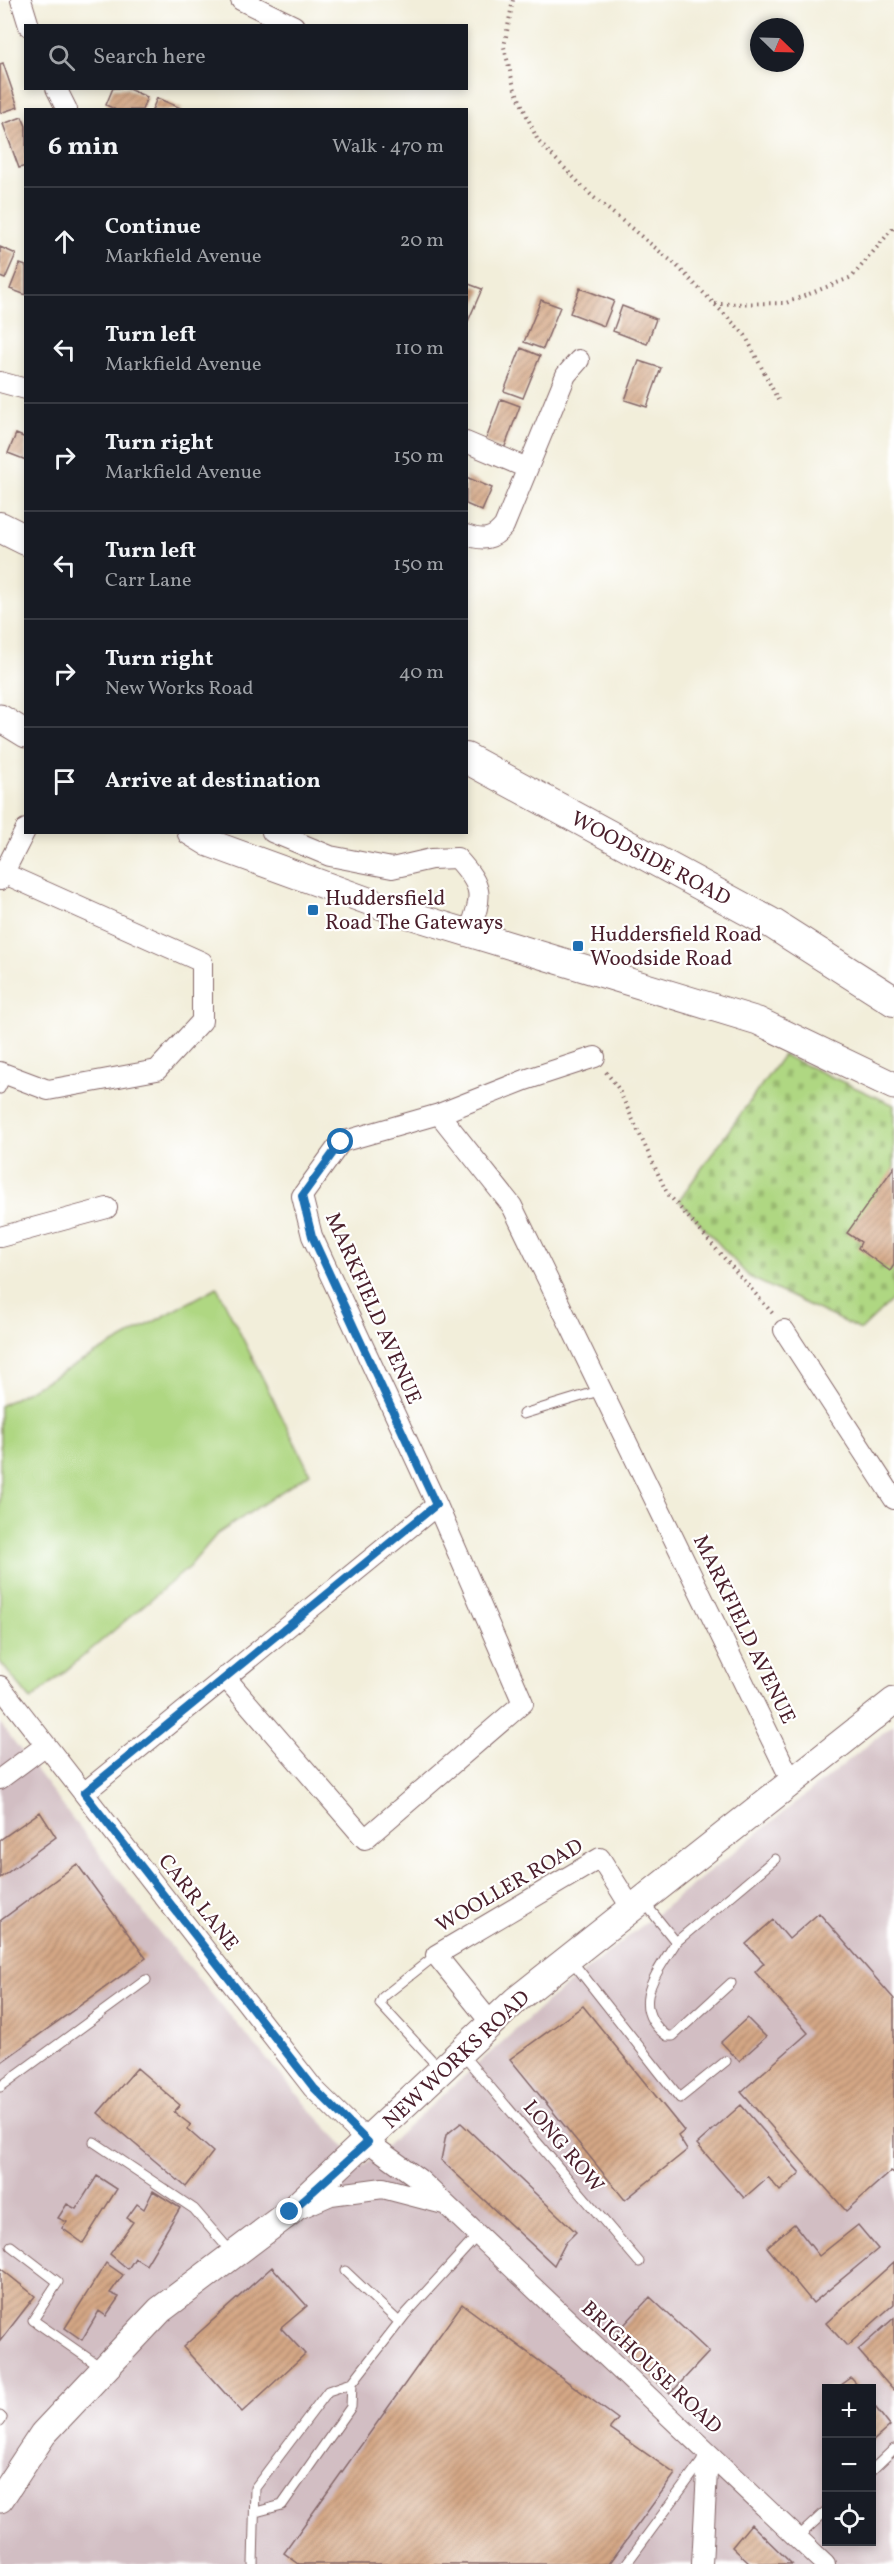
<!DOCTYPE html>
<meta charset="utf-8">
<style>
body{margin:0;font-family:Vollkorn,serif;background:#20242c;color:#f1f3f6}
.controls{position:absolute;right:18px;bottom:18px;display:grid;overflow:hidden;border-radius:0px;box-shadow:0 3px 9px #0003}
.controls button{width:54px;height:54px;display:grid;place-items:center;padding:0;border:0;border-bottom:2px solid #363941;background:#171b24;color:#f1f3f6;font:30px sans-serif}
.compass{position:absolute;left:750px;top:18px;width:54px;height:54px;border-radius:50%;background:#171b24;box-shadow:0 3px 9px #0003;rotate:113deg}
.stop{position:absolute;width:18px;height:18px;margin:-14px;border:4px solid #1f6fb2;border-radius:50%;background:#fff}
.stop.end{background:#1f6fb2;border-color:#fff;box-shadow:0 2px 6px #0008}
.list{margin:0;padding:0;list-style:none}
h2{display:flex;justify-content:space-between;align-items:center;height:78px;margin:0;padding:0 24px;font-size:26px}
h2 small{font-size:20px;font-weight:400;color:#9ea1a6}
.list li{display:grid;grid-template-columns:39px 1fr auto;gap:18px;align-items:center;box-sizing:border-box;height:108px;padding:0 24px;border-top:2px solid #363941}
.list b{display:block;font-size:22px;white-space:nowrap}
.list p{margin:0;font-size:20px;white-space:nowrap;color:#9ea1a6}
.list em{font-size:20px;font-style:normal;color:#9ea1a6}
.icon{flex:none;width:33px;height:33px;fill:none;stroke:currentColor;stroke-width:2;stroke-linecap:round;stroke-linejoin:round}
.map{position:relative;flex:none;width:894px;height:2564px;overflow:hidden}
.search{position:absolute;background:#171b24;box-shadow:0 3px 9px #0003;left:24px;top:24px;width:444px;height:66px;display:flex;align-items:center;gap:15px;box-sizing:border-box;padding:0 21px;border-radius:0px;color:#9ea1a6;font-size:22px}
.panel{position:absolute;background:#171b24;box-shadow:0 3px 9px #0003;left:24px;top:108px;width:444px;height:726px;border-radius:0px}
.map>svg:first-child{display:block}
</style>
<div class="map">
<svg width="894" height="2564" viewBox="0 0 894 2564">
<defs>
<pattern id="cemetery-stones" width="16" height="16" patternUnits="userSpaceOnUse" patternTransform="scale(1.5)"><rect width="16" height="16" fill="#afd782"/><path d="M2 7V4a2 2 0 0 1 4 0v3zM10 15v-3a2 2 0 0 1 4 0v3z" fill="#98b870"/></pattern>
<pattern id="building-hatch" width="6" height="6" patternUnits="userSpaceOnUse" patternTransform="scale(1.5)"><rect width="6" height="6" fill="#d4a785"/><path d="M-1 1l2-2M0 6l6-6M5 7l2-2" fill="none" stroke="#ae876d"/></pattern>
</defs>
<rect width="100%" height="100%" fill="#fff"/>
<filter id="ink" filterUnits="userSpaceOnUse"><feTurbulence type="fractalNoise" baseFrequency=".0167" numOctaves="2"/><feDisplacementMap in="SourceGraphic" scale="12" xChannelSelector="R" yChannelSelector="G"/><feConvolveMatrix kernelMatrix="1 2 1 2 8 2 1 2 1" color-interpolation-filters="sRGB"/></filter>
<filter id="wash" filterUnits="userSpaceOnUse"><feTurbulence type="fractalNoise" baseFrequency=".008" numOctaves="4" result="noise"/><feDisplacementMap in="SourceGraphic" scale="24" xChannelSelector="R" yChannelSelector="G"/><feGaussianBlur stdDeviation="1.35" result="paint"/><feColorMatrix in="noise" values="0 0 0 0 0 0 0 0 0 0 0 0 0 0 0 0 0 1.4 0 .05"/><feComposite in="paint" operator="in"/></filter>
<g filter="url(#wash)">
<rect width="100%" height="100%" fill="#f2eeda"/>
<path fill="#d2bec3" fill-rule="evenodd" d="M0 1723 158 1931 312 2112 364 2166 549 2000 894 1724V2564H0ZM826 2388H872V2542H826Z"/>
<path fill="#afd782" stroke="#7c7b56" stroke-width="1.5" d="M217 1287 310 1473 217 1534 188 1568 31 1700 0 1662V1406Z"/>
<path fill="url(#cemetery-stones)" stroke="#7c7b56" stroke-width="1.5" d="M783 1055 894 1105V1298L861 1330 749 1277 679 1200Z"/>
<g id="blocks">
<path fill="url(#building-hatch)" d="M3 63 18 107 0 113V64Z
M113 88H126L147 97 142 110H116L106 105Z
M157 98 183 109V110H152Z
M22 117 26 126V166L19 168 3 124Z
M0 247 16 254 5 279 0 277Z
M20 264 26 266V295L10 289Z
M466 283 482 289 466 326Z
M580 288 614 301 604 326 570 313Z
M541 300 560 307 543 349 524 342Z
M622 306 656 319 647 344 613 331Z
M521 348 540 356 523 398 504 391Z
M639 361 661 368 647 407 625 400Z
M501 399 520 406 504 449 485 442Z
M16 434 26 438V460L8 453Z
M466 477 492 488 482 511 466 504Z
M894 1167V1265L890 1271 858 1248 861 1242 847 1233Z
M40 1812 56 1837 0 1878V1840Z
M77 1864 146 1958 0 2063V1921Z
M819 1913 894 1999V2173L891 2171 846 2211 741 2092 808 2033 755 1972 764 1963 746 1944 773 1920 789 1939Z
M583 2006 684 2131 678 2136 687 2150 625 2200 510 2059Z
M747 2018 766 2037 739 2061 721 2042Z
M137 2068 180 2105 174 2112 191 2125 187 2129 213 2152 186 2187 98 2113Z
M741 2105 800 2173 780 2191 768 2177 744 2198 697 2144Z
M461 2123 576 2232 566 2242 554 2265 441 2160 446 2135Z
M97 2176 117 2189 83 2243 62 2228 67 2222 58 2218 67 2204 76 2209Z
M153 2191 180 2208 146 2265 135 2258 128 2269 110 2254 133 2222 127 2218 137 2204 144 2209Z
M794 2224 819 2256 858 2225 878 2249 813 2303 767 2247Z
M894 2262V2304L847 2346 826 2323Z
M106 2263 123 2275 110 2293 119 2297 106 2316 99 2311 82 2340 65 2328Z
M272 2267 307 2306 281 2328 305 2354 242 2412 183 2347Z
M0 2268 35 2296 0 2341Z
M650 2297 709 2352 670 2394 611 2339Z
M462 2304 618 2419 610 2428 675 2474 609 2564H299L284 2553Z
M894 2318V2389L893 2390 858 2350Z
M851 2378 860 2388H837Z
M872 2403 890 2426 872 2442Z
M751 2524 792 2564H750L732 2547Z"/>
</g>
</g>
<g filter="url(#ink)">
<use href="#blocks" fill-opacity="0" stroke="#856768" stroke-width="1.5"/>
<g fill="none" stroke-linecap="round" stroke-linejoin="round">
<defs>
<path id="lane" d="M0 1089 7 1075
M523 1414 602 1390
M644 1902 676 1942 775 1859
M676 1942C656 1974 628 2007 667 2036H673L731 1983
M436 1955 383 1997 380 2004 440 2069
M571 1960 680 2098 726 2061
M462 2054 639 2262
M0 2087 146 1980
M94 2142 194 2209 232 2253
M11 2246 58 2282 33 2320 102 2368
M345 2271 399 2322
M0 2416 2 2418 0 2421
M872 2470 894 2449
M256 2512 282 2505 351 2407 352 2383 405 2315 478 2235
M797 2538 826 2511
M253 2564 255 2488 328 2391 352 2383
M626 2564 705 2457"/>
<path id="street" d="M21 0 29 26
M241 0 294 26
M56 88 67 110
M0 382 26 389
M466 442 527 468
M466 535C483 541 493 540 504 526L566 375 579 360
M272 832 330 856 392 868 431 859 457 858C485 889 482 895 469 933
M0 880 26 829
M0 1072 48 1090 157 1070 202 1021V962L3 873
M439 1114 525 1080 595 1057
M0 1237 107 1208
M784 1330 894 1499
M225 1677 365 1839 523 1703 437 1505
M0 1686 313 2088 368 2142 419 2179 825 2564
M0 1779 46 1745
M84 1793 437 1505 312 1236 302 1196 341 1142 439 1114 512 1206 792 1782
M491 2023 436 1955 600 1858 632 1909
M301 2208 331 2195 383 2188 444 2204
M702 2564 708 2453"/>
<path id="secondary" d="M0 718 26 734
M191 832 209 843 393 910 758 1021 894 1086
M0 2499 43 2434 160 2310 290 2212 516 2000 894 1701"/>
<path id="primary" d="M0 527 26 540
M466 758 773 924 894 1001"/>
</defs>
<use href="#lane" stroke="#856768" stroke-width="11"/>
<use href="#street" stroke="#856768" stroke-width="22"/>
<use href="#secondary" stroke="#856768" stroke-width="29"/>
<use href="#primary" stroke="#856768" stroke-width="32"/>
<path stroke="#856768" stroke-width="4" stroke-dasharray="1.5 4.5" stroke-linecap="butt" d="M513 0 504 47 514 87 538 141 592 196 675 264 745 335 778 400
M715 304 786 303 852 277 894 227
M606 1072 618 1088 667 1193 774 1315"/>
<use href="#lane" stroke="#fff" stroke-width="9"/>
<use href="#street" stroke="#fff" stroke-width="20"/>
<use href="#secondary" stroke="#fff" stroke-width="27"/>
<use href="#primary" stroke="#fff" stroke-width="30"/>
</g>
</g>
<g fill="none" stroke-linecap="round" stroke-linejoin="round" filter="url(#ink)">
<path stroke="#1f6fb2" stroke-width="8" d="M290 2212 368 2142 314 2088 84 1793 436 1505 312 1236 302 1196 341 1142"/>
</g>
<g fill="#1f6fb2" stroke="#fff" stroke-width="2">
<rect x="307" y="904" width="12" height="12" rx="3"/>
<rect x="572" y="940" width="12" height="12" rx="3"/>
</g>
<g text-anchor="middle" stroke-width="4.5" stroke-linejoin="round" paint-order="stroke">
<g font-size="21" fill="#4a1f2b" stroke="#fff">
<text transform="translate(651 858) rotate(28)" y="7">WOODSIDE ROAD</text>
<text transform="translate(374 1308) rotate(66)" y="7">MARKFIELD AVENUE</text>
<text transform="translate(745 1629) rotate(64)" y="7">MARKFIELD AVENUE</text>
<text transform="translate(509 1885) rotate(-30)" y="7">WOOLLER ROAD</text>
<text transform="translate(199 1902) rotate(52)" y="7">CARR LANE</text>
<text transform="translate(456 2059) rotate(-43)" y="7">NEW WORKS ROAD</text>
<text transform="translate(564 2146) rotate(50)" y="7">LONG ROW</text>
<text transform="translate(652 2367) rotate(43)" y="7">BRIGHOUSE ROAD</text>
</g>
<g font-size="21" fill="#4a1f2b" stroke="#fff" text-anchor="start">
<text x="325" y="905">Huddersfield<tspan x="325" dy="24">Road The Gateways</tspan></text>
<text x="590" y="941">Huddersfield Road<tspan x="590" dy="24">Woodside Road</tspan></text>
</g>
</g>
</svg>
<div class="controls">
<button>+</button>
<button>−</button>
<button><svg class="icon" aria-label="locate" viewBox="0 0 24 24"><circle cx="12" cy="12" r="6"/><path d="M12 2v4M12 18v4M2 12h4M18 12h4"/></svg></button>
</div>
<svg class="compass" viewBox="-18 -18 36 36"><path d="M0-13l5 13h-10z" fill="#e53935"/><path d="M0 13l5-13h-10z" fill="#9ea1a6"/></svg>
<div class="stop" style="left:341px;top:1142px"></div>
<div class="stop end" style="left:290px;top:2212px"></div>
<div class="search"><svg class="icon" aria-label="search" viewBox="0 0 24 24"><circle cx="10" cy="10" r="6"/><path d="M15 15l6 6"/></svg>Search here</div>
<section class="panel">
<h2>6 min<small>Walk · 470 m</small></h2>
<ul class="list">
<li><svg class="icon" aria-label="ahead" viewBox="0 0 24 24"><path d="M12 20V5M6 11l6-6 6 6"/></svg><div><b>Continue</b><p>Markfield Avenue</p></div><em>20 m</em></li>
<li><svg class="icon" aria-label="left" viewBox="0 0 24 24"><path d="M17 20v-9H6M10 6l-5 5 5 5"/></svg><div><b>Turn left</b><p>Markfield Avenue</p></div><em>110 m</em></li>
<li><svg class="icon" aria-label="right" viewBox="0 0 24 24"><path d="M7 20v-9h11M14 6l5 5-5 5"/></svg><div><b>Turn right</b><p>Markfield Avenue</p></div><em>150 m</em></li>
<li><svg class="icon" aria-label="left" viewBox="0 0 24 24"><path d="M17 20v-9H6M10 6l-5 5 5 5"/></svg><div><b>Turn left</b><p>Carr Lane</p></div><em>150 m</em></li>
<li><svg class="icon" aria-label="right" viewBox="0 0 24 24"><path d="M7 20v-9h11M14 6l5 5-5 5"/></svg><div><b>Turn right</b><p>New Works Road</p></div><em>40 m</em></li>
<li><svg class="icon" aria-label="arrive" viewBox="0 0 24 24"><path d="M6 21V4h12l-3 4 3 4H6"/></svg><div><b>Arrive at destination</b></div></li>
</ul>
</section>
</div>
